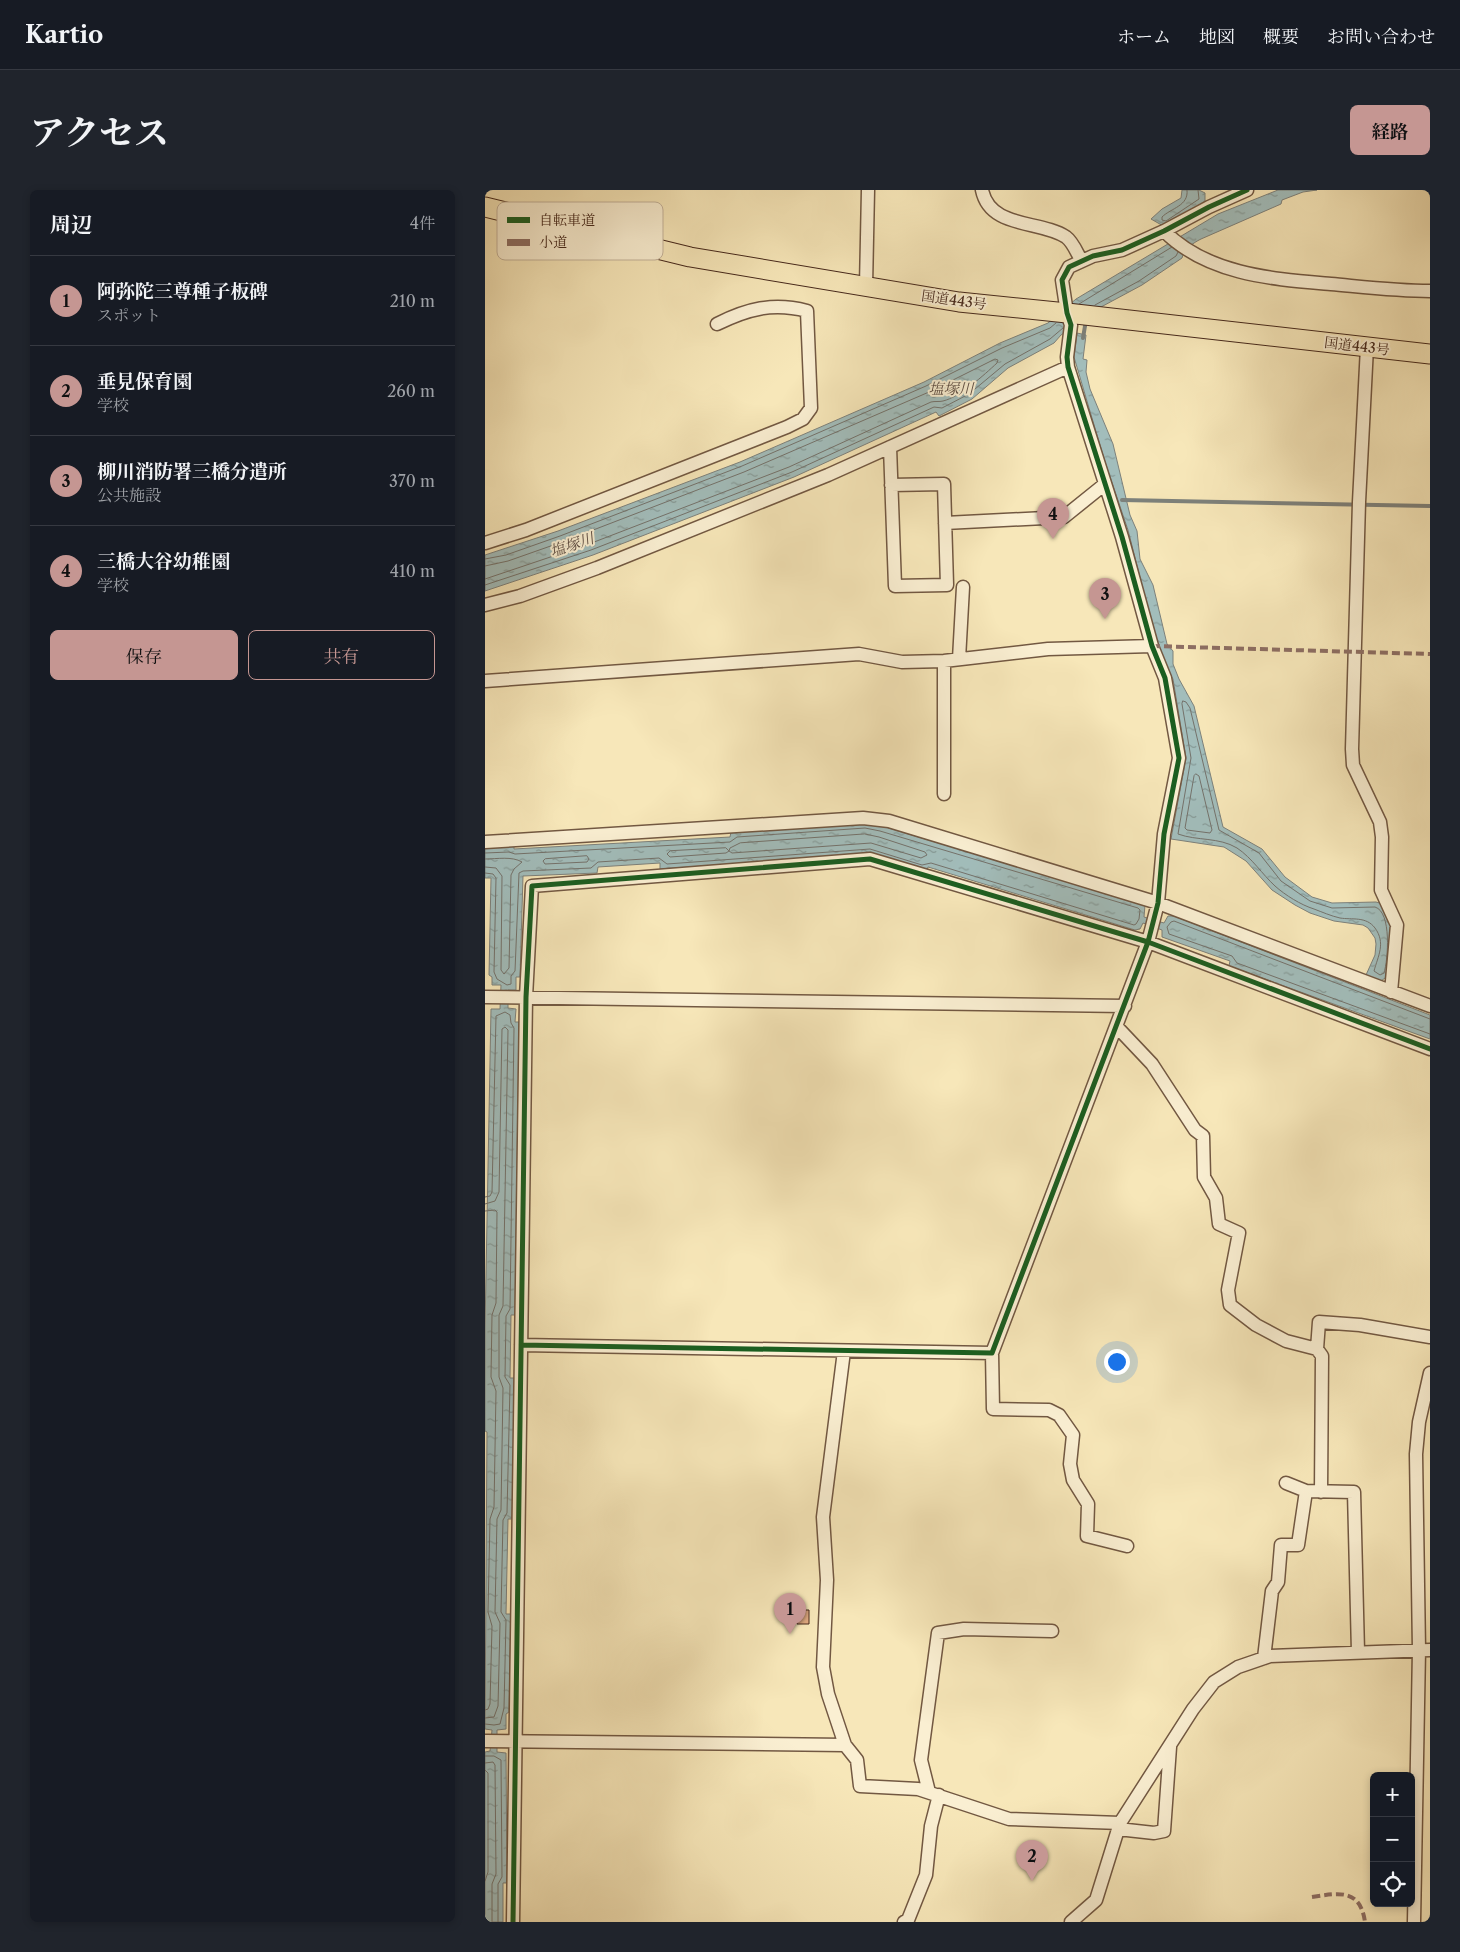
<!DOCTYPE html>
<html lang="ja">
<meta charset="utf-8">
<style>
body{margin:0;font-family:"Libre Caslon Text","Noto Serif JP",serif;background:#20242c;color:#f1f3f6}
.controls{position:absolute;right:15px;bottom:15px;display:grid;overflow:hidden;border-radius:8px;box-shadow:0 2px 8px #0003}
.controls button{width:45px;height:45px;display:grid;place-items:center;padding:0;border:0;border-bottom:1px solid #363941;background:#171b24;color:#f1f3f6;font:25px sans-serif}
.you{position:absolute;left:631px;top:1171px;width:18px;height:18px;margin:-12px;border:4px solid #fff;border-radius:50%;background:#1a73e8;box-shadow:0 0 0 8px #1a73e833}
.badge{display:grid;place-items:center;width:32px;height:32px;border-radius:50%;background:#c59692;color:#111;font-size:16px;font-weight:700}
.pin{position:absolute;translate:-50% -41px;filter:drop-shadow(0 1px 2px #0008)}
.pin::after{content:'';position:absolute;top:26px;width:18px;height:15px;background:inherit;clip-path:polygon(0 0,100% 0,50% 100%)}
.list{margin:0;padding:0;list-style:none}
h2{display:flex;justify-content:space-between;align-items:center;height:65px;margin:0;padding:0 20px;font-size:21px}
h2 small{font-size:16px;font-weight:400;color:#9ea1a6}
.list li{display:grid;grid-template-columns:32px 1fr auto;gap:15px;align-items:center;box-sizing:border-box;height:90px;padding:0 20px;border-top:1px solid #363941}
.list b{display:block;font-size:19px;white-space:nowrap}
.list p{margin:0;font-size:16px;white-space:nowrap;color:#9ea1a6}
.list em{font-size:16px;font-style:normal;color:#9ea1a6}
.actions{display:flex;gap:10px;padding:15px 20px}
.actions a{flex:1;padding:11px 0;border:1px solid #c59692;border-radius:8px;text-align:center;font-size:18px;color:#c59692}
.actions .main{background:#c59692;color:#111}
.icon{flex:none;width:28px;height:28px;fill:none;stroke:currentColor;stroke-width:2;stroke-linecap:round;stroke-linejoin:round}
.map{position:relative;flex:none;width:945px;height:1732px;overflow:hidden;border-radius:8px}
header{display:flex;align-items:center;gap:30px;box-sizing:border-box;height:70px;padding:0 25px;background:#171b24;border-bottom:1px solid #363941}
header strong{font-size:24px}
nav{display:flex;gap:28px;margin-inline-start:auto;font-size:18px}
.intro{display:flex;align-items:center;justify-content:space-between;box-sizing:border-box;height:120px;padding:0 30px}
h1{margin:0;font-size:35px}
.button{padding:12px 22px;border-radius:8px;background:#c59692;color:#111;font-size:18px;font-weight:700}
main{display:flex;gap:30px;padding:0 30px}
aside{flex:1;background:#171b24;border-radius:8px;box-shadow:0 2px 8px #0003}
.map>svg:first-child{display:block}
</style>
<header>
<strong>Kartio</strong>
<nav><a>ホーム</a><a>地図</a><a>概要</a><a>お問い合わせ</a></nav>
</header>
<div class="intro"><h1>アクセス</h1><a class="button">経路</a></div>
<main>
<aside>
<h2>周辺<small>4件</small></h2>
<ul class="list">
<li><span class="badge">1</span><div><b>阿弥陀三尊種子板碑</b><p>スポット</p></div><em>210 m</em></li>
<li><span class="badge">2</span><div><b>垂見保育園</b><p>学校</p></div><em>260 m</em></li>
<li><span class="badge">3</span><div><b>柳川消防署三橋分遣所</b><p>公共施設</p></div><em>370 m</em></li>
<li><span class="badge">4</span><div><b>三橋大谷幼稚園</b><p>学校</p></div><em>410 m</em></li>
</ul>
<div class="actions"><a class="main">保存</a><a>共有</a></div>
</aside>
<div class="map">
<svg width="945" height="1732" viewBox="0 0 945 1732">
<defs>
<pattern id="water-ripples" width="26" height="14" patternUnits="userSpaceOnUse" patternTransform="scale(1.25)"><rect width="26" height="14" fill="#a2bdbb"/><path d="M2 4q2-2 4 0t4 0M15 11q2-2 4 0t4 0" fill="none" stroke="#869a97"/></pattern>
</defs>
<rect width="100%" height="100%" fill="#f7e7b9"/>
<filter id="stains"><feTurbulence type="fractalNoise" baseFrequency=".004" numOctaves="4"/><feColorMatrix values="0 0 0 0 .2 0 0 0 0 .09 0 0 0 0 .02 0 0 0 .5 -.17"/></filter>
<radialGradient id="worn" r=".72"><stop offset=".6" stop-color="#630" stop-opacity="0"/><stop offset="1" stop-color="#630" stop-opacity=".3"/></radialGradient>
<path fill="url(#water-ripples)" stroke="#7d817b" d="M697 0H714L720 3V11L680 37 666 29 677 19 696 8Z
M793 0H832L818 2 797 10 796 14 716 49C708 53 699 59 697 68L657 95 616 117 576 145 569 153 523 178 487 209 454 226 451 222 309 287 108 365 0 401V365L73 341 255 272 439 192 515 153 563 133 591 109 733 24Z
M592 143 601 145 598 169 602 170 601 182 605 199 628 254 645 325 652 341 655 369 668 395 682 454 688 461V474L694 489 709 516 738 637 777 659 800 687 827 707 847 713 891 712 898 714 907 736 904 785 896 791 881 785 890 765 891 754 890 748 883 738 878 735 849 731 825 723 810 715 787 700 761 671 739 657 686 649 701 568 688 489 675 467 643 340 620 272 589 167Z
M380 633 397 636 660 715 659 727 679 733 683 726H689L945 825V849L744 776 745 771 677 747V740L658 733 655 739 650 740 443 677 442 681 386 664 175 679V673L113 677 112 683 38 686 35 787H31V800H23V818L31 819 30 832H34L30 1125H26L25 1188H30L27 1329H23L21 1424H26L24 1522 21 1524V1539L12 1540V1562L21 1563 22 1693H18V1732H0V1562L5 1561 7 1540 0 1539 2 1242 0 1241V1138L6 819H15L16 795H7V787L4 785 6 688H0V658L29 656V659L245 647 246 642Z"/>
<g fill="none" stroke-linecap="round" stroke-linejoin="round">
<path stroke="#74726b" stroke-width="1" d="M702 0C704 16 686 18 677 27V30L681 31 714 9 713 0
M594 114 687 57
M610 115 654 91 691 66 693 62
M0 369 21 365 75 346 257 276 441 196 517 158 565 138 571 133
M0 376 23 371 77 352 259 282 444 202 510 169 513 170 512 173C499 185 475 207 458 211 454 212 450 211 446 212L304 277 104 354 0 389
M0 395 106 360 307 282 449 217 457 218 484 204 520 174 565 149 578 138
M698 511 701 512 705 518 734 640 774 663 796 691 825 711 847 718 890 717C907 722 903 770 899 783L895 785 889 781C893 766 901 753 890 738 881 726 867 730 855 728 846 726 837 722 829 719 816 715 800 705 790 696 777 684 767 668 752 658 734 647 712 651 693 644L706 568 697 514Z
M711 584 714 586 727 640 725 643 702 640 700 638 709 586Z
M380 644 394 647 440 662 442 665 436 668 386 653 247 663 244 661 245 658 255 653Z
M241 658 244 661 241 663 185 667 182 664 185 661Z
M0 663 24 662 30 664 245 652 252 647 380 638 395 641 653 718 655 720 654 729 651 734 649 735 446 673 437 675 385 659 182 674 174 668 113 672 106 678 38 681 34 683 30 781 26 786V794L22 795 12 789 9 782 11 688 8 684 0 683
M102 666 104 669 102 672 60 674 58 671 60 669Z
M0 669C12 669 27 666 37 672L29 679 26 685 24 778 19 784 16 780 17 686 11 678 0 677
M945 829 689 731 686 732 682 737 684 744 747 766 752 773 945 844
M0 1007 5 1006 7 1002 11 826 20 822 25 825 26 833 29 838 25 1119 21 1126 20 1187 25 1195 22 1323 18 1330 16 1422 21 1430 19 1518 15 1534 9 1535 0 1534
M0 1014 10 1011 14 1002 17 839 20 837 23 840 18 1116 14 1125V1187L18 1198 16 1320 12 1329 10 1422 15 1433 13 1516 9 1527 0 1528
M0 1021 10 1020 12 1022 11 1113 7 1125 6 1187 11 1201 9 1317 5 1329 3 1422 7 1436 5 1514 3 1519 0 1520
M0 1566H9L16 1570 17 1687 13 1694V1732
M0 1573 8 1572 10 1575 11 1684 7 1694V1732
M0 1580 3 1583V1682L0 1691"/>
<path stroke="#7d817b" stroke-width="4" d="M598 148 601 130
M637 310 945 316"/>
</g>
<path fill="#e0aa81" stroke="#46281b" d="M312 1420H324V1434H312Z"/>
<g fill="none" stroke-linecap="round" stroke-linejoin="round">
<defs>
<path id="minor" d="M497 0C505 39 555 30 581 47 588 52 592 63 596 70
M679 41C723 85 788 89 846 94 879 97 912 101 945 101
M381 96 383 0
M882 157 874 312 867 559 868 575 895 632 897 647 896 700 912 735 906 802
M405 257 410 396 462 395 459 294 406 295
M460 333 579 327 620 294
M0 353 41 340 302 237 318 229 326 218 322 121C288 112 262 119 232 134
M0 415 35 406 112 378 343 285 583 177
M474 469 478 397
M459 471V604
M0 491 374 464 417 472 459 471 563 459 667 456
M0 652 378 628 404 631 673 713 945 816
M0 807 640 816
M632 837 667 874 710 940 718 946 719 987 731 1008 734 1034 754 1043 743 1100 745 1115 771 1135 801 1151 832 1159 834 1132 875 1135 945 1147
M36 1155 507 1163 663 752 673 713 679 644 694 568 680 488 667 456 637 347 583 177 582 167 586 135 582 123 577 90 584 77 608 66 637 60 679 41 724 17 762 0
M832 1159 837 1166 836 1302
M359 1161 338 1327 342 1390 338 1477 343 1504 360 1555 372 1570 375 1596 433 1599 524 1629 635 1633
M507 1163 508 1219 564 1220 574 1225 588 1245 585 1274 588 1290 603 1314 602 1346 642 1356
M801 1293 821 1301 869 1302 873 1462
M779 1468 787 1401 793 1392 796 1355H813L821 1301
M0 1551 360 1555
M444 1602 436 1570 453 1443 479 1439 567 1441
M633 1639 669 1643 679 1641 685 1557
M28 1732 41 807 47 696 385 669 663 752 945 859
M419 1732 423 1730 441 1685 446 1636 454 1605
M586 1732 611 1710 635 1633 708 1519 729 1492 753 1477 785 1466 945 1460
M929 1732 934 1460 931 1264 934 1232 945 1183"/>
<path id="highway" d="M0 17 205 67 474 112 582 123 945 164"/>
</defs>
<use href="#minor" stroke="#725842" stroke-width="15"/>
<use href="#highway" stroke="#46281b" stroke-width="21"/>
<use href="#minor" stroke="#faefd2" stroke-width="12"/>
<use href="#highway" stroke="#f7e7b9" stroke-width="19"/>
<path stroke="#8d6e63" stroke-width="4" stroke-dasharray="8 4" stroke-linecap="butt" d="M667 456 945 464
M827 1707C854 1703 875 1698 880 1732"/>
<defs>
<path id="cycleway" d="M36 1155 507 1163 663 752 673 713 679 644 694 568 680 488 667 456 637 347 583 177 582 167 586 135 582 123 577 90 584 77 608 66 637 60 679 41 724 17 762 0
M28 1732 41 807 47 696 385 669 663 752 945 859"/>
</defs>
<use href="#cycleway" stroke="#faefd2" stroke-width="8"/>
<use href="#cycleway" stroke="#1b5e20" stroke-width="5"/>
</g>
<g text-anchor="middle" stroke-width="4" stroke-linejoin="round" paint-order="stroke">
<g font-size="14" fill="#46281b" stroke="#faefd2">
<text transform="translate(469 110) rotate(8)" y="5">国道443号</text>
<text transform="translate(872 156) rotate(7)" y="5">国道443号</text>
</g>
<g font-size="15" font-style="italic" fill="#5d4d43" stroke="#faefd2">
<text x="466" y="204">塩塚川</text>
<text transform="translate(87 355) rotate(-19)" y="5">塩塚川</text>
</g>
</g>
<rect x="12" y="12" width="166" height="58" rx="8" fill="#faefd2" stroke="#c4b39b" stroke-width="1"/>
<rect x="22" y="27" width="23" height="6" fill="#1b5e20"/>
<rect x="22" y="49" width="23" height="7" fill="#8d6e63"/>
<g font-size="14" fill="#46281b">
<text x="54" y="35">自転車道</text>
<text x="54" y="57">小道</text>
</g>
<rect width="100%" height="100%" filter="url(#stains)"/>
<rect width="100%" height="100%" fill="url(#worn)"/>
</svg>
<div class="controls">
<button>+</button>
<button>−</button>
<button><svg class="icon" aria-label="locate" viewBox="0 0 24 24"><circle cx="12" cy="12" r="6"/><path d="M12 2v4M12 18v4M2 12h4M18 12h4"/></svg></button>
</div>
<div class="you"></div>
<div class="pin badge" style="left:305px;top:1444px">1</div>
<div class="pin badge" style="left:547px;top:1691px">2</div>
<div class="pin badge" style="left:620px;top:429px">3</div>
<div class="pin badge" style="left:568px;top:349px">4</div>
</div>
</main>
